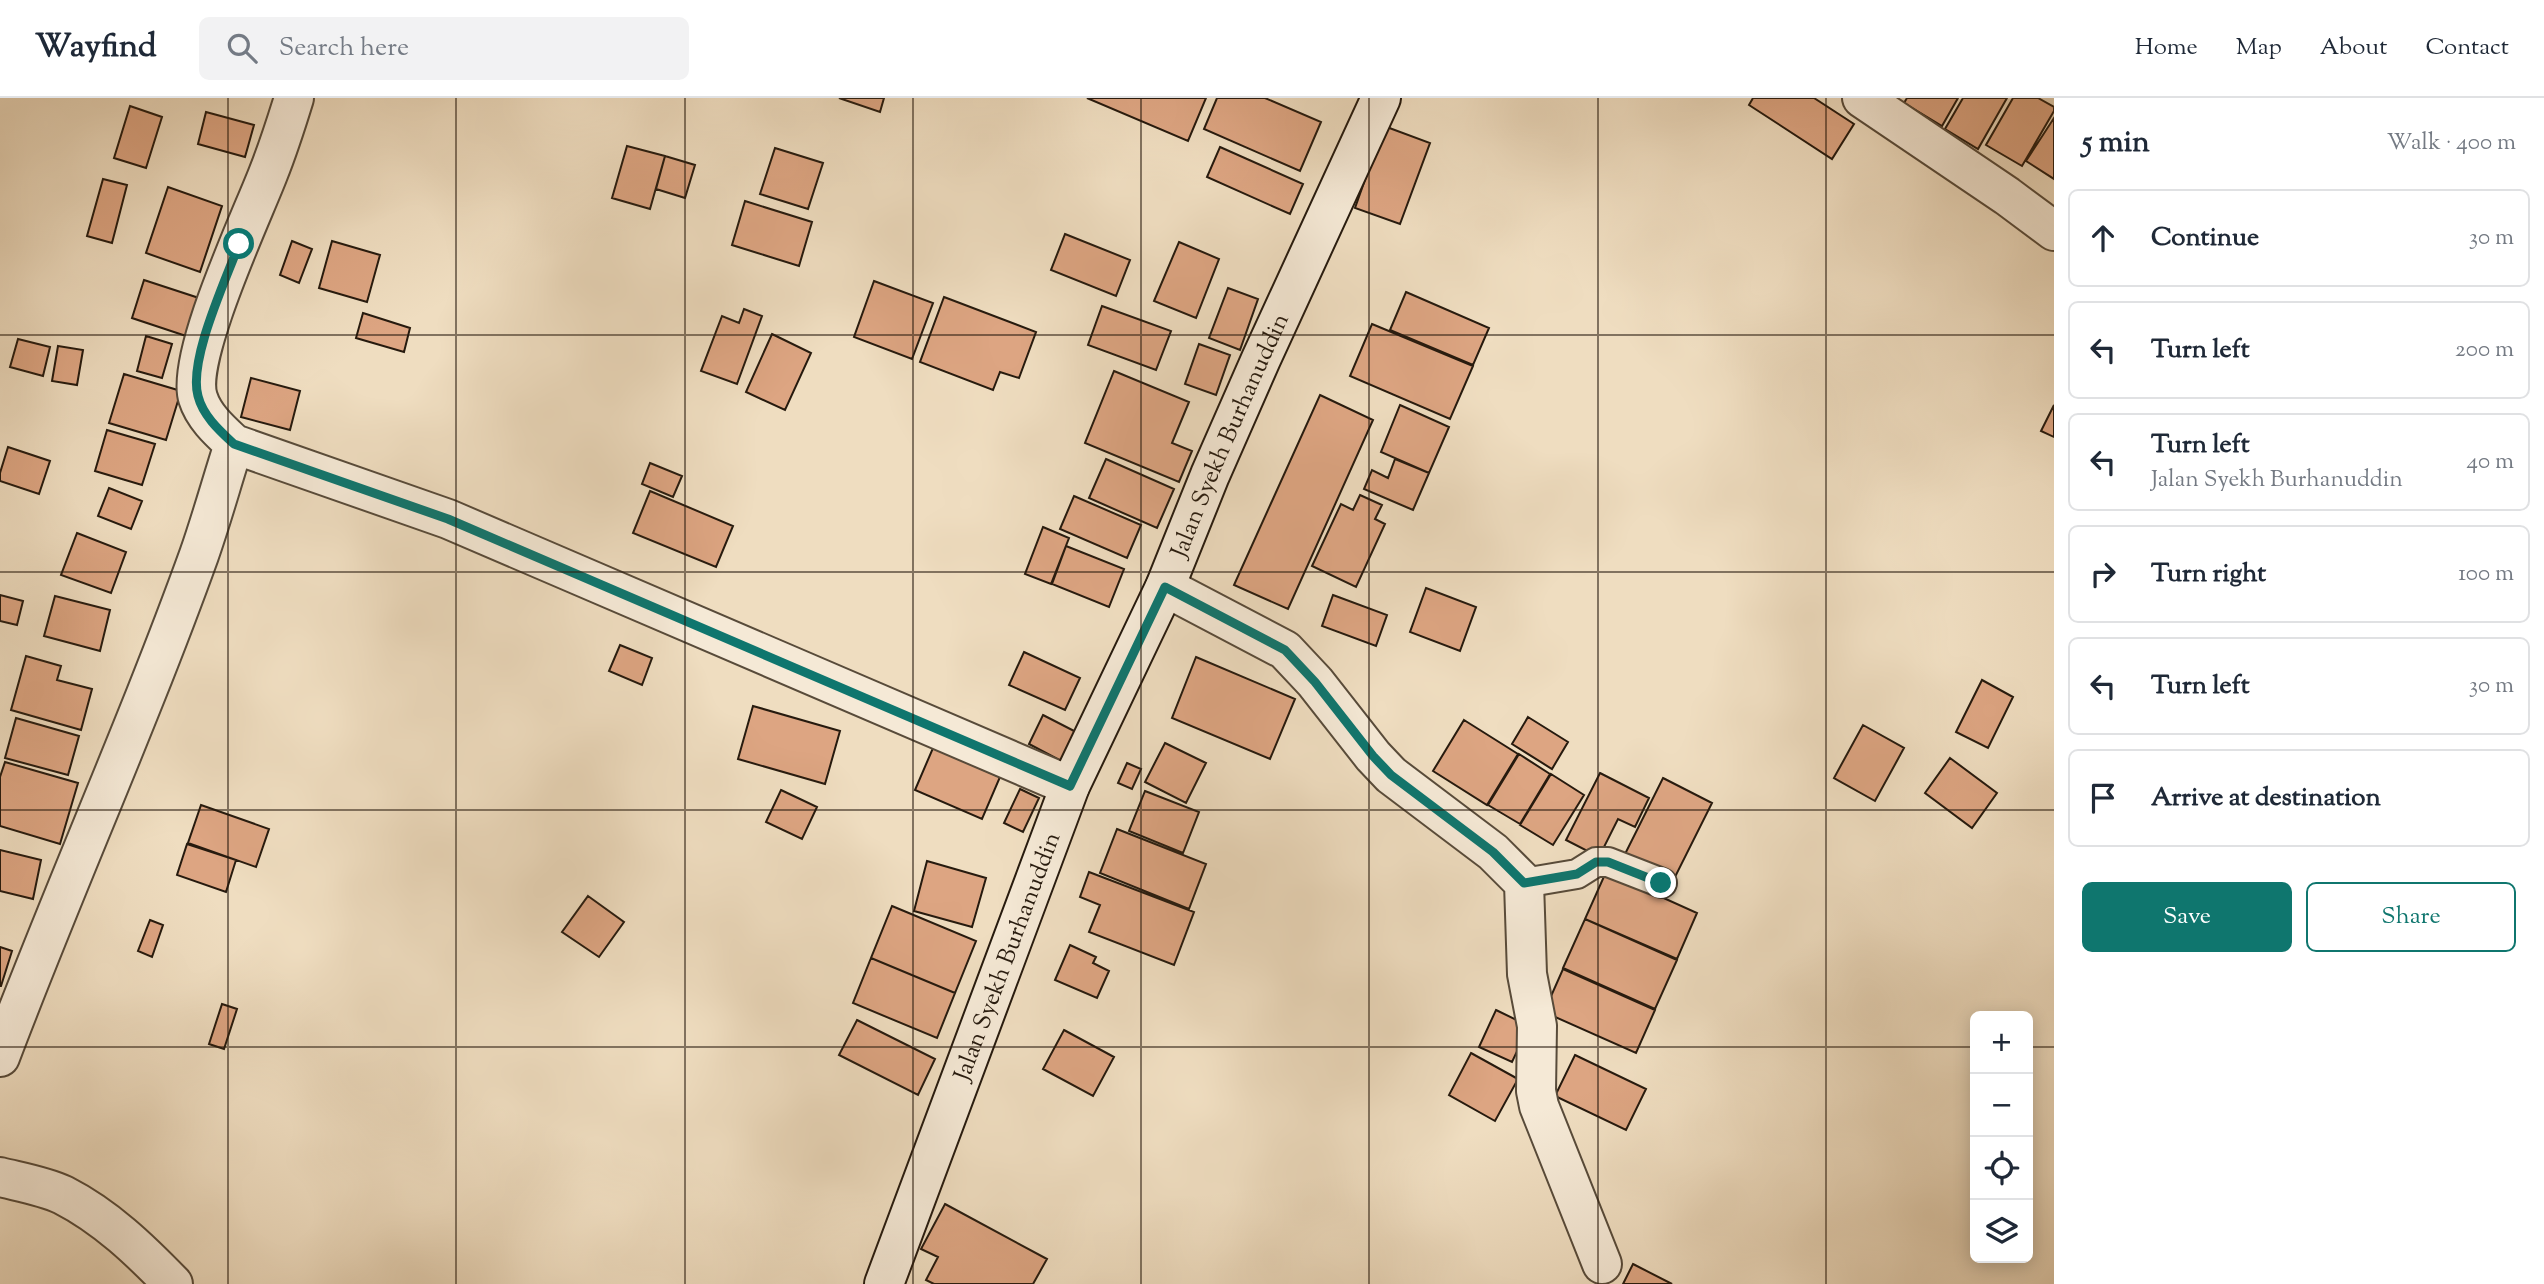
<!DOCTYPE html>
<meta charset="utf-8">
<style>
body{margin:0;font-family:"Sorts Mill Goudy",serif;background:#f2f2f3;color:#1f2937}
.controls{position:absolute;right:21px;bottom:21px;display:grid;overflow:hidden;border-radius:10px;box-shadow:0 4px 18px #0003}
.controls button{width:63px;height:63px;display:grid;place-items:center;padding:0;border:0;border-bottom:2px solid #e0e1e3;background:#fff;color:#1f2937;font:35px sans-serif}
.stop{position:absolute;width:21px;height:21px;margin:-16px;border:5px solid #0f766e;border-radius:50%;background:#fff}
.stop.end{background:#0f766e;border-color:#fff;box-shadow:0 2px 7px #0008}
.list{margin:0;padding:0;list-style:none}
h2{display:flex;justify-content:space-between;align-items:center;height:91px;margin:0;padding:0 28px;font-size:30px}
h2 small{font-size:23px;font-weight:400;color:#747a83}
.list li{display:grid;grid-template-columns:46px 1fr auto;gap:21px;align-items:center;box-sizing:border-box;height:98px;margin:0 14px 14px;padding:0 14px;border:2px solid #e0e1e3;border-radius:10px}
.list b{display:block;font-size:26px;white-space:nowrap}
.list p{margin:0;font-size:23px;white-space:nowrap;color:#747a83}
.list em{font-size:23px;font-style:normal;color:#747a83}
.actions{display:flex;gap:14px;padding:21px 28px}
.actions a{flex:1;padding:16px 0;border:2px solid #0f766e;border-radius:10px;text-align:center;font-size:24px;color:#0f766e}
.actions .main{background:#0f766e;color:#fff}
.icon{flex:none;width:38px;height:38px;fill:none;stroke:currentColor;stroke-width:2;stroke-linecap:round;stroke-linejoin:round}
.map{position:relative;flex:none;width:2054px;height:1186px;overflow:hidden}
header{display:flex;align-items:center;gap:42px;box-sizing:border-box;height:98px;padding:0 35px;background:#fff;border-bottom:2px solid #e0e1e3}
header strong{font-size:33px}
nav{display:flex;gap:38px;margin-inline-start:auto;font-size:24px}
.search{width:490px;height:63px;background:#f2f2f3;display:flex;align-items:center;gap:18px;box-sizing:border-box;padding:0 24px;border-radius:10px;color:#747a83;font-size:26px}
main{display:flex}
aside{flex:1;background:#fff}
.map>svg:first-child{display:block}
</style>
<header>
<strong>Wayfind</strong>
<div class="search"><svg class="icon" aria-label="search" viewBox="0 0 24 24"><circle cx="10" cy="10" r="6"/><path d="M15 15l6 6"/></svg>Search here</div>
<nav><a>Home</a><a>Map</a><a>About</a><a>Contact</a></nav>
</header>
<main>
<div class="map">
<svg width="2054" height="1186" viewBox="0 0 2054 1186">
<rect width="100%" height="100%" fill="#efddc0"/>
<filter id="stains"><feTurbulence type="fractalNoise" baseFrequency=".00286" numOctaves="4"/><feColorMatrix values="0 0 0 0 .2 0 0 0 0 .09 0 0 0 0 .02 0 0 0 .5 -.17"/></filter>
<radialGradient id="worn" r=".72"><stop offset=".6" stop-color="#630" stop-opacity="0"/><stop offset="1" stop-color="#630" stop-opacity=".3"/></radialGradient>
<path fill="#dda582" stroke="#261a0e" stroke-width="2" d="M839 0H884L880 14Z
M1087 0H1206L1188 43Z
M1217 0H1265L1321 24 1300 73 1204 31Z
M1753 0H1814L1854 26 1832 61 1749 7Z
M1907 0H1958L1942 28 1904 5Z
M1963 0H2007L1978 51 1945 31Z
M2013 0H2038L2054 9V13L2022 68 1986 47Z
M130 8 162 19 146 70 114 60Z
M206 14 254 27 245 59 198 46Z
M2054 20V81L2026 63Z
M1384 28 1430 45 1400 126 1355 110Z
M627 48 665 58 650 111 612 100Z
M1220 49 1303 86 1290 116 1207 79Z
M775 50 823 65 808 111 760 96Z
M665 58 695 67 685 100 656 91Z
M103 81 127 87 112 145 87 138Z
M168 89 222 108 200 174 146 155Z
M745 103 812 124 799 168 732 147Z
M1065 136 1130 162 1116 198 1051 172Z
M292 143 312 151 299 185 280 177Z
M332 143 380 157 367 204 319 190Z
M1179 144 1219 161 1196 220 1154 203Z
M144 182 208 203 195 241 132 220Z
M874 183 933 205 912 261 854 239Z
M1228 190 1258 201 1240 252 1209 240Z
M1406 194 1489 230 1473 267 1390 232Z
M944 199 1036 234 1019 280 1000 274 993 292 920 264Z
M1102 208 1171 233 1156 272 1088 247Z
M744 211 762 218 737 286 701 273 722 218 739 225Z
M363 215 410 230 404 254 356 240Z
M1372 226 1473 268 1450 321 1350 278Z
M772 236 811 255 785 312 746 294Z
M146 238 172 246 162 280 137 273Z
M18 241 50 249 43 278 10 269Z
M1199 246 1230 257 1216 297 1185 286Z
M58 248 83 252 77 287 52 283Z
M1114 273 1189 304 1172 345 1192 353 1179 384 1085 345Z
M124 276 181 293 166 342 109 325Z
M251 280 300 293 290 332 241 319Z
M1320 297 1373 322 1288 511 1234 487Z
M1400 307 1449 329 1429 375 1381 354Z
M2054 307V339L2041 333Z
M107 332 155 346 142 387 95 373Z
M8 349 50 363 39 396 0 383V375Z
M1106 361 1174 391 1157 430 1089 400Z
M1395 361 1429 375 1413 412 1364 391 1372 372 1388 380Z
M650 365 682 378 673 399 642 386Z
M109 390 142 403 131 431 98 418Z
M650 393 733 428 716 469 633 435Z
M1360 397 1382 407 1375 421 1385 426 1356 489 1312 468 1341 406 1353 412Z
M1074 398 1141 427 1127 460 1060 431Z
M1043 429 1069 440 1051 486 1025 476Z
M77 435 126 454 111 495 61 477Z
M1066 448 1124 471 1109 509 1052 486Z
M1426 490 1476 509 1460 553 1410 534Z
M0 497 23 503 17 527 0 523Z
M1333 497 1387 517 1376 548 1322 528Z
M55 498 110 512 100 553 44 538Z
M620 547 652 560 642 587 609 573Z
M1024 554 1080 580 1065 612 1009 587Z
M26 558 61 568 57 582 92 591 81 632 11 612Z
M1196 559 1295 601 1270 661 1172 620Z
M1982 582 2013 599 1988 650 1956 634Z
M753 608 840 633 825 686 738 661Z
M1043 617 1080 636 1065 665 1029 646Z
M1528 619 1568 644 1552 671 1512 646Z
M16 620 79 638 68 677 5 660Z
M1464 622 1518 656 1487 707 1433 673Z
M1863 627 1904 650 1875 703 1834 680Z
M1165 645 1206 665 1186 705 1145 684Z
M933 650 1000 679 982 721 915 692Z
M1519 656 1550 676 1520 726 1488 707Z
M1950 660 1997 695 1972 730 1925 695Z
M5 664 78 685 60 746 0 728V679Z
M1127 665 1141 671 1132 691 1118 685Z
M1600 675 1649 700 1635 729 1618 721 1599 759 1566 742Z
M1551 676 1584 697 1553 747 1520 727Z
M1663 680 1712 705 1674 781 1625 756Z
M1020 691 1039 700 1023 734 1004 725Z
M781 692 817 709 802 741 766 724Z
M1145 693 1199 714 1183 755 1129 733Z
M201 707 269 731 256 769 188 745Z
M1117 731 1206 766 1189 811 1100 775Z
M187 746 236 762 226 794 177 777Z
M0 752 41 762 33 801 0 793Z
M927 763 986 780 972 829 914 813Z
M1089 774 1194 814 1174 867 1089 834 1100 807 1080 799Z
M1606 774 1697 815 1677 861 1585 821Z
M588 798 624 824 599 859 562 834Z
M892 808 976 843 955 895 871 860Z
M1585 821 1677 862 1655 911 1563 870Z
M150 822 163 827 152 859 138 853Z
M1070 847 1096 859 1093 865 1109 873 1097 900 1055 882Z
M0 849 12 853 1 888H0Z
M871 860 955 895 937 940 853 905Z
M1563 871 1655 912 1636 955 1544 914Z
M222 906 237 911 224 951 209 946Z
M1496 912 1529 928 1512 964 1479 949Z
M857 922 935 961 918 997 839 957Z
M1064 932 1114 959 1093 998 1043 971Z
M1471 955 1518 981 1495 1023 1449 997Z
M1575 957 1646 991 1626 1032 1555 998Z
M945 1106 1047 1161 1033 1186H934L926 1182 938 1159 921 1151Z
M1633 1166 1672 1186H1623Z"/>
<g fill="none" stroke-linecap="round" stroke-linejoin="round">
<defs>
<path id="pedestrian" d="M1524 785 1577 776 1596 764H1608L1662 785"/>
<path id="minor" d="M294 0C286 26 278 51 268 76 251 120 185 260 198 300 204 319 220 333 234 346L448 421 1070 688
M1862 0 2007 98 2054 133
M1165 489 1285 552 1315 584 1373 658 1391 677 1493 754 1524 785 1527 876 1537 928 1536 993 1539 1008 1602 1166
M0 959C64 790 138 626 199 457 212 420 222 383 234 346
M0 1079C20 1084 44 1088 63 1097 106 1119 140 1152 173 1186"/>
<g id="secondary">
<path id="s1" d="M884 1186 1070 688 1165 489 1210 377 1261 261 1381 0"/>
</g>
</defs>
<use href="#pedestrian" stroke="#584b3a" stroke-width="32"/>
<use href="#minor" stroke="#584b3a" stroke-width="42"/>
<use href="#secondary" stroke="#261a0e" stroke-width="42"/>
<use href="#pedestrian" stroke="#f5e9d6" stroke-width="28"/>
<use href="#minor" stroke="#f5e9d6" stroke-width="38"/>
<use href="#secondary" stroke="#f5e9d6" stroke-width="38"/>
</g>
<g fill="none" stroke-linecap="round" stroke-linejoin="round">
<path stroke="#0f766e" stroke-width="9" d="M239 146C226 182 188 262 198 298 203 318 220 333 234 346L448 421 1070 688 1165 489 1285 552 1315 584 1373 658 1391 677 1493 754 1524 785 1577 776 1596 764H1608L1661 785"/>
</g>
<path fill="none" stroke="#261a0e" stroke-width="2" stroke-opacity="0.55" d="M228 0V1186M456 0V1186M685 0V1186M913 0V1186M1141 0V1186M1369 0V1186M1598 0V1186M1826 0V1186M0 237H2054M0 474H2054M0 712H2054M0 949H1975M2028 949H2054"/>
<g text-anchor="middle" stroke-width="5" stroke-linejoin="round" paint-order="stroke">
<g font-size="24" fill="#261a0e" stroke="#f5e9d6">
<text dy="8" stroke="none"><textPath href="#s1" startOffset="917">Jalan Syekh Burhanuddin</textPath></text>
<text dy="8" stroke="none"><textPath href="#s1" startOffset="350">Jalan Syekh Burhanuddin</textPath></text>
</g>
</g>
<rect width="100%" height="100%" filter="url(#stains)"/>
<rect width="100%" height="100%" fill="url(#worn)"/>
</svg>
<div class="controls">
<button>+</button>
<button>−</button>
<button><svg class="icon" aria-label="locate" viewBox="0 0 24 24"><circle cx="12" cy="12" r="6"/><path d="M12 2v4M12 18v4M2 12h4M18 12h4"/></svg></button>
<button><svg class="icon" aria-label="layers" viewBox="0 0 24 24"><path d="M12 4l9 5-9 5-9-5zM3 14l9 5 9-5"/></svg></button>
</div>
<div class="stop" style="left:239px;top:146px"></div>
<div class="stop end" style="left:1661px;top:785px"></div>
</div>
<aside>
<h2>5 min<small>Walk · 400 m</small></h2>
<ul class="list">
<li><svg class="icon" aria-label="ahead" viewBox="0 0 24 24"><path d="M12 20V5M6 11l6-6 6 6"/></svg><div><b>Continue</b></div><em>30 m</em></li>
<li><svg class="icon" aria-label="left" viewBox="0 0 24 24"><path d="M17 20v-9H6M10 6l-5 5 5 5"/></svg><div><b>Turn left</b></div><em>200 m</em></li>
<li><svg class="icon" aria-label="left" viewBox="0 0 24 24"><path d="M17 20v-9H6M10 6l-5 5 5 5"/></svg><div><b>Turn left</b><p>Jalan Syekh Burhanuddin</p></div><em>40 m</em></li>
<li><svg class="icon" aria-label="right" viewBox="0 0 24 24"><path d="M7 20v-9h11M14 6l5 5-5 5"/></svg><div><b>Turn right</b></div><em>100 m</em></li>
<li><svg class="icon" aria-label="left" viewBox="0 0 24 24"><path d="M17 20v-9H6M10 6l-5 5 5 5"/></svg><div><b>Turn left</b></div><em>30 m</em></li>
<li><svg class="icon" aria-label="arrive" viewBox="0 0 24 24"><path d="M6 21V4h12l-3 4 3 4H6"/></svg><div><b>Arrive at destination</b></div></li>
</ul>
<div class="actions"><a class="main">Save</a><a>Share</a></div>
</aside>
</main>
